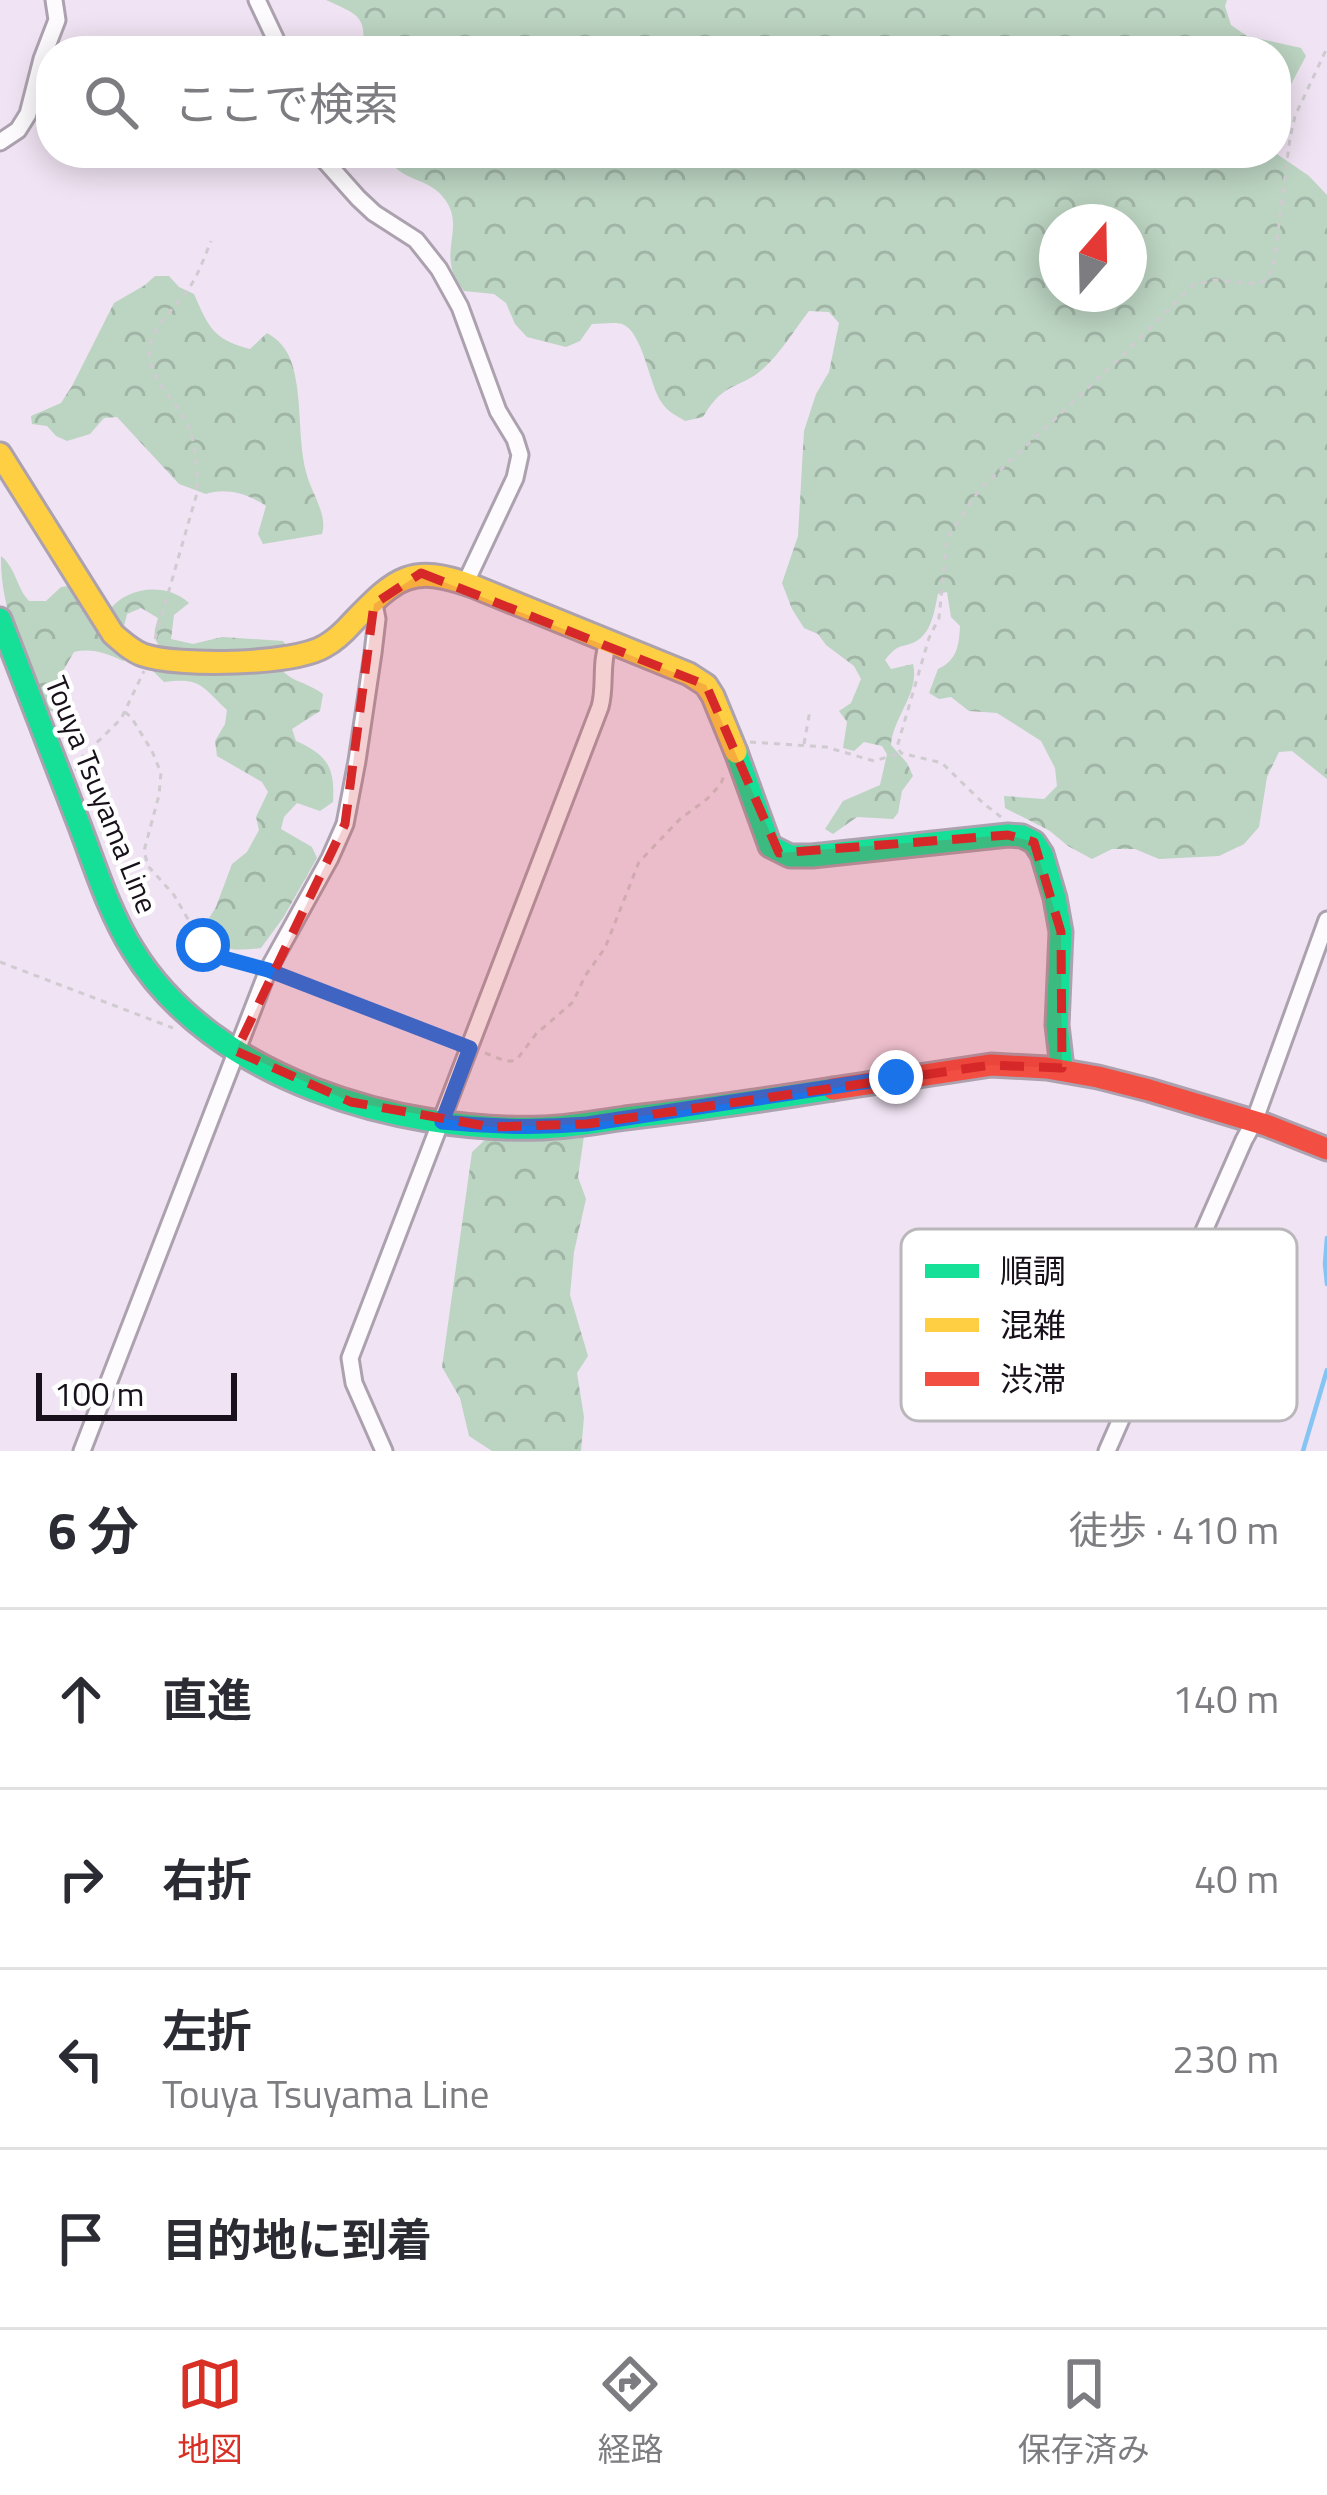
<!DOCTYPE html>
<html lang="ja">
<meta charset="utf-8">
<style>
body{margin:0;font-family:"Titillium Web","Noto Sans JP",sans-serif;background:#f7f7f7;color:#2b2b33}
.compass{position:absolute;left:1039px;top:204px;width:108px;height:108px;border-radius:50%;background:#fff;box-shadow:0 6px 30px #0003;rotate:20deg}
.scale{position:absolute;left:36px;bottom:30px;width:201px;box-sizing:border-box;padding-left:12px;border:6px solid #18101a;border-top:0;font-size:33px;line-height:42px;white-space:nowrap;color:#18101a;-webkit-text-stroke:9px #fff;paint-order:stroke}
.stop{position:absolute;width:36px;height:36px;margin:-27px;border:9px solid #1a73e8;border-radius:50%;background:#fff}
.stop.end{background:#1a73e8;border-color:#fff;box-shadow:0 3px 12px #0008}
.list{margin:0;padding:0;list-style:none}
h2{display:flex;justify-content:space-between;align-items:center;height:156px;margin:0;padding:0 48px;font-size:51px}
h2 small{font-size:39px;font-weight:400;color:#7c7c81}
.list li{display:grid;grid-template-columns:78px 1fr auto;gap:36px;align-items:center;box-sizing:border-box;height:180px;padding:0 48px;border-top:3px solid #e1e1e2}
.list b{display:block;font-size:45px;white-space:nowrap}
.list p{margin:0;font-size:39px;white-space:nowrap;color:#7c7c81}
.list em{font-size:39px;font-style:normal;color:#7c7c81}
.icon{flex:none;width:66px;height:66px;fill:none;stroke:currentColor;stroke-width:2;stroke-linecap:round;stroke-linejoin:round}
.map{position:relative;flex:none;width:1327px;height:1451px;overflow:hidden}
.search{position:absolute;background:#fff;box-shadow:0 6px 30px #0003;left:36px;right:36px;top:36px;height:132px;display:flex;align-items:center;gap:30px;box-sizing:border-box;padding:0 42px;border-radius:48px;color:#7c7c81;font-size:45px}
.sheet{height:876px;background:#fff}
nav{display:flex;justify-content:space-around;align-items:center;box-sizing:border-box;height:168px;border-top:3px solid #e1e1e2;background:#fff;font-size:33px;color:#7c7c81}
nav a{display:grid;justify-items:center;gap:6px}
nav .on{color:#d93025}
.map>svg:first-child{display:block}
</style>
<div class="map">
<svg width="1327" height="1451" viewBox="0 0 1327 1451">
<defs>
<pattern id="forest-crowns" width="20" height="18" patternUnits="userSpaceOnUse" patternTransform="scale(3)"><rect width="20" height="18" fill="#bcd4c2"/><path d="M2 6a3 3 0 1 1 6 0M12 15a3 3 0 1 1 6 0" fill="none" stroke="#a1b5a6"/></pattern>
</defs>
<rect width="100%" height="100%" fill="#f0e3f3"/>
<path fill="url(#forest-crowns)" fill-rule="evenodd" d="M326 0H1227L1225 6 1231 25 1247 36 1301 48 1306 56 1276 113V51H362C368 15 356 14 326 0Z
M1276 150 1277 154 1309 176 1327 195V779L1292 751 1279 752 1267 777 1259 827 1244 844 1219 856 1159 859 1135 849H1112L1092 859 1068 846 1050 831 1005 808 1004 796 1044 799 1057 786 1055 768 1041 741 997 713 969 711 951 697 939 699 929 693 938 669C957 660 959 646 960 626L951 617 947 592 938 594C935 608 932 631 918 640 902 650 901 640 885 660L891 669 913 664C920 693 893 717 891 745L907 763 913 776 902 791 898 813 893 819 857 817 833 834 825 829 843 801 880 785 887 754 882 746 864 742 854 751 843 748 847 722 839 711 851 703 861 679 854 666 826 645 818 634 804 628 792 609 782 583 798 536 804 431 816 394 829 372 839 323 829 312 809 311C795 329 781 352 765 367 740 390 724 380 703 417L685 421C677 416 667 411 662 403 650 388 643 331 622 324 614 322 601 324 592 324L580 341 566 347 527 337 515 324 506 303 494 294 464 291C434 255 466 231 446 201 431 178 408 183 392 164L397 153H1276ZM1129 222V294H1057V222Z
M155 276H169L179 287 194 294C208 326 213 340 250 349L267 333C278 339 287 349 291 361 303 396 297 436 306 472 311 493 328 514 322 534L263 544 258 534 266 506C249 494 225 487 206 494L179 484 117 417 104 418 90 434 67 441 56 436 47 426 32 424 31 416 61 403 72 386 114 303 145 285Z
M1 556C16 568 16 587 29 601H46L61 587 75 585 108 612C126 586 166 582 189 603L174 615 171 639 193 644 222 637 283 641 287 646 273 652C284 685 300 677 323 694L320 711 292 729 296 741C328 755 335 768 333 802L320 811 297 803 284 817 281 829 312 847 317 858 283 918 261 948C237 951 217 952 201 931L216 907 232 864 247 852 259 830 256 817 268 792 262 782 217 756 215 741 225 724 227 710C202 686 200 677 164 682L153 671 158 664 161 647C151 638 155 629 158 618L141 608 127 614 120 642 130 656 123 661C106 653 92 648 74 652L60 676 64 700 60 712 49 711C25 663 0 610 1 556Z
M584 1136 578 1177 586 1199 574 1252 570 1295 588 1356 577 1373 584 1417 581 1451H492L469 1436 460 1398 442 1367 472 1152 487 1138Z"/>
<g fill="none" stroke-linecap="round" stroke-linejoin="round">
<path stroke="#86c4f4" stroke-width="4.5" d="M1327 1238 1325 1264 1327 1284
M1303 1451 1327 1370"/>
<defs>
<path id="street" d="M257 0 275 38V51
M0 142 18 130 28 114 42 59 57 20 54 0
M318 153 358 198 374 213 416 240 439 269 460 307 498 411 515 439 520 455 515 478 465 584
M82 1451 268 970 330 858 345 824 357 761 373 653 377 619 374 604
M384 1451 354 1383 350 1358 600 707C606 686 600 664 608 643
M1107 1451 1244 1140 1254 1122 1327 920"/>
<path id="fast" d="M0 619C26 687 53 756 79 824 95 866 109 912 133 950 212 1079 399 1133 543 1128 570 1127 598 1122 625 1118 694 1110 764 1100 833 1089
M736 752 770 846 790 856H812L1008 835 1022 836 1034 842 1042 854 1055 898 1061 932 1057 1025 1062 1068"/>
<path id="slow" d="M0 454 113 634C122 642 132 651 143 655 178 667 294 665 325 646 336 640 345 631 353 622 396 578 410 563 473 586L689 674 706 685 713 696 736 752"/>
<path id="jam" d="M833 1089 991 1065 1047 1068 1098 1077 1149 1090 1266 1125 1327 1149"/>
</defs>
<use href="#street" stroke="#aca2af" stroke-width="21"/>
<use href="#fast" stroke="#aca2af" stroke-width="27"/>
<use href="#slow" stroke="#aca2af" stroke-width="27"/>
<use href="#jam" stroke="#aca2af" stroke-width="27"/>
<path stroke="#cfcbd0" stroke-width="3" stroke-dasharray="6 6" stroke-linecap="butt" d="M155 639 197 493C198 473 196 447 189 428 178 400 144 378 150 345 155 324 175 308 187 291 198 276 204 258 211 241
M125 712 131 717 152 751 161 773 159 795 144 851 148 866 174 895 203 945 220 957 252 965
M750 742 826 747 874 761 901 753
M804 744 810 710
M76 771 83 756 121 719 144 671
M1001 817 983 803 942 763 901 753 897 747 929 638 939 618 947 538 980 489 1120 358 1193 285 1215 280 1256 284 1269 278 1274 262 1290 138 1295 116 1327 48
M0 962 173 1028
M284 976 454 1041
M485 1053 505 1061H512L518 1058 536 1034 573 1002 585 976 605 948 639 862 680 819 707 799 721 784 724 775"/>
<use href="#street" stroke="#fdfbfd" stroke-width="15"/>
<use href="#fast" stroke="#16e098" stroke-width="21"/>
<use href="#slow" stroke="#ffcf43" stroke-width="21"/>
<use href="#jam" stroke="#f24e42" stroke-width="21"/>
</g>
<g fill="none" stroke-linecap="round" stroke-linejoin="round">
<path stroke="#1a73e8" stroke-width="15" d="M203 945 220 957 268 970 470 1048 442 1122C491 1127 538 1128 587 1124L896 1077"/>
</g>
<path fill="#d62828" fill-opacity="0.2" stroke="#d62828" stroke-width="9" stroke-dasharray="24 15" stroke-linejoin="round" d="M421 573 706 685 779 853 1008 835 1034 842 1061 932 1062 1068 991 1065 587 1124 491 1127 351 1102 236 1051 345 824 374 604Z"/>
<g text-anchor="middle" stroke-width="9" stroke-linejoin="round" paint-order="stroke">
<g font-size="30" fill="#18101a" stroke="#fff">
<text transform="translate(101 795) rotate(68)" y="10">Touya Tsuyama Line</text>
</g>
</g>
<rect x="901" y="1229" width="396" height="192" rx="18" fill="#fff" stroke="#bab7ba" stroke-width="3"/>
<rect x="925" y="1264" width="54" height="14" fill="#16e098"/>
<rect x="925" y="1318" width="54" height="14" fill="#ffcf43"/>
<rect x="925" y="1372" width="54" height="14" fill="#f24e42"/>
<g font-size="33" fill="#18101a">
<text x="1000" y="1283">順調</text>
<text x="1000" y="1337">混雑</text>
<text x="1000" y="1391">渋滞</text>
</g>
</svg>
<svg class="compass" viewBox="-18 -18 36 36"><path d="M0-13l5 13h-10z" fill="#e53935"/><path d="M0 13l5-13h-10z" fill="#7c7c81"/></svg>
<div class="scale">100 m</div>
<div class="stop" style="left:203px;top:945px"></div>
<div class="stop end" style="left:896px;top:1077px"></div>
<div class="search"><svg class="icon" aria-label="search" viewBox="0 0 24 24"><circle cx="10" cy="10" r="6"/><path d="M15 15l6 6"/></svg>ここで検索</div>
</div>
<section class="sheet">
<h2>6 分<small>徒歩 · 410 m</small></h2>
<ul class="list">
<li><svg class="icon" aria-label="ahead" viewBox="0 0 24 24"><path d="M12 20V5M6 11l6-6 6 6"/></svg><div><b>直進</b></div><em>140 m</em></li>
<li><svg class="icon" aria-label="right" viewBox="0 0 24 24"><path d="M7 20v-9h11M14 6l5 5-5 5"/></svg><div><b>右折</b></div><em>40 m</em></li>
<li><svg class="icon" aria-label="left" viewBox="0 0 24 24"><path d="M17 20v-9H6M10 6l-5 5 5 5"/></svg><div><b>左折</b><p>Touya Tsuyama Line</p></div><em>230 m</em></li>
<li><svg class="icon" aria-label="arrive" viewBox="0 0 24 24"><path d="M6 21V4h12l-3 4 3 4H6"/></svg><div><b>目的地に到着</b></div></li>
</ul>
</section>
<nav>
<a class="on"><svg class="icon" aria-label="map" viewBox="0 0 24 24"><path d="M3 6l6-2 6 2 6-2v14l-6 2-6-2-6 2zM9 4v14M15 6v14"/></svg>地図</a>
<a><svg class="icon" aria-label="directions" viewBox="0 0 24 24"><path d="M12 3l9 9-9 9-9-9zM9 14v-3h6M13 9l2 2-2 2"/></svg>経路</a>
<a><svg class="icon" aria-label="saved" viewBox="0 0 24 24"><path d="M7 4h10v16l-5-4-5 4z"/></svg>保存済み</a>
</nav>
